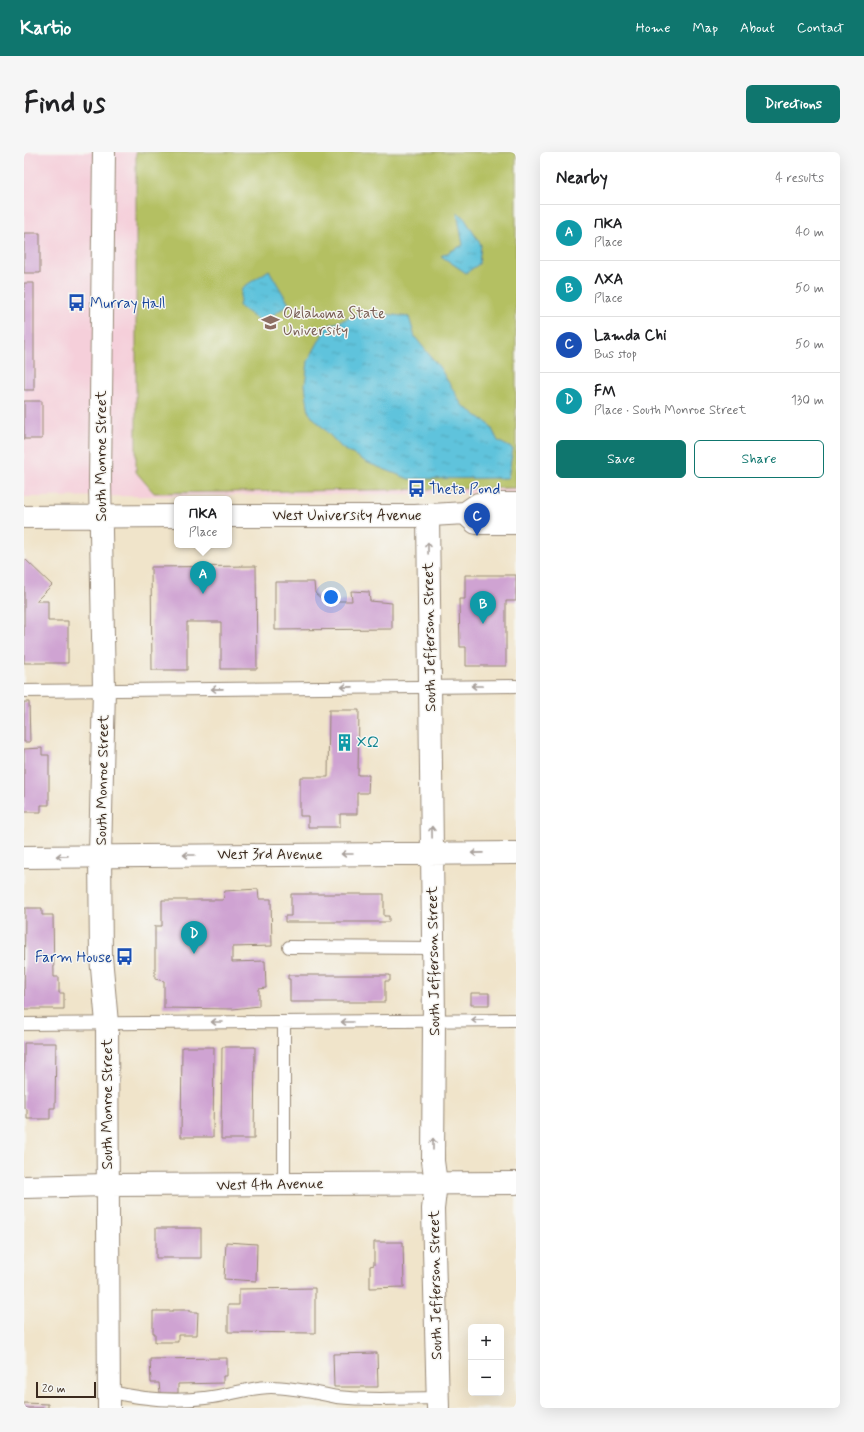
<!DOCTYPE html>
<meta charset="utf-8">
<style>
body{margin:0;font-family:Mynerve,sans-serif;background:#f6f6f6;color:#202124}
.controls{position:absolute;right:12px;bottom:12px;display:grid;overflow:hidden;border-radius:6px;box-shadow:0 4px 16px #0002}
.controls button{width:36px;height:36px;display:grid;place-items:center;padding:0;border:0;border-bottom:1px solid #e0e0e0;background:#fff;color:#202124;font:20px sans-serif}
.scale{position:absolute;left:12px;bottom:10px;width:60px;box-sizing:border-box;padding-left:4px;border:2px solid #3b2a1e;border-top:0;font-size:11px;line-height:14px;white-space:nowrap;color:#3b2a1e;-webkit-text-stroke:3px #f6f6f2;paint-order:stroke}
.you{position:absolute;left:307px;top:445px;width:14px;height:14px;margin:-10px;border:3px solid #fff;border-radius:50%;background:#1a73e8;box-shadow:0 0 0 6px #1a73e833}
.badge{display:grid;place-items:center;width:26px;height:26px;border-radius:50%;background:#0f766e;color:#fff;font-size:13px;font-weight:700}
.pin{position:absolute;translate:-50% -33px;filter:drop-shadow(0 1px 2px #0008)}
.pin::after{content:'';position:absolute;top:21px;width:14px;height:12px;background:inherit;clip-path:polygon(0 0,100% 0,50% 100%)}
.popup{position:absolute;left:150px;top:344px;width:58px;height:52px;box-sizing:border-box;display:grid;place-content:center;border-radius:6px;background:#fff;filter:drop-shadow(0 1px 3px #0005);font-size:13px;white-space:nowrap;color:#757577}
.popup b{font-size:15px;color:#202124}
.popup::after{content:'';position:absolute;left:50%;top:100%;margin-left:-8px;border:8px solid transparent;border-top-color:#fff}
.list{margin:0;padding:0;list-style:none}
h2{display:flex;justify-content:space-between;align-items:center;height:52px;margin:0;padding:0 16px;font-size:17px}
h2 small{font-size:13px;font-weight:400;color:#757577}
.list li{display:grid;grid-template-columns:26px 1fr auto;gap:12px;align-items:center;box-sizing:border-box;height:56px;padding:0 16px;border-top:1px solid #e0e0e0}
.list b{display:block;font-size:15px;white-space:nowrap}
.list p{margin:0;font-size:13px;white-space:nowrap;color:#757577}
.list em{font-size:13px;font-style:normal;color:#757577}
.actions{display:flex;gap:8px;padding:12px 16px}
.actions a{flex:1;padding:9px 0;border:1px solid #0f766e;border-radius:6px;text-align:center;font-size:14px;color:#0f766e}
.actions .main{background:#0f766e;color:#fff}
.map{position:relative;flex:none;width:492px;height:1256px;overflow:hidden;border-radius:6px}
header{display:flex;align-items:center;gap:24px;box-sizing:border-box;height:56px;padding:0 20px;background:#0f766e;color:#fff}
header strong{font-size:19px}
nav{display:flex;gap:22px;margin-inline-start:auto;font-size:14px}
.intro{display:flex;align-items:center;justify-content:space-between;box-sizing:border-box;height:96px;padding:0 24px}
h1{margin:0;font-size:28px}
.button{padding:10px 18px;border-radius:6px;background:#0f766e;color:#fff;font-size:14px;font-weight:700}
main{display:flex;gap:24px;padding:0 24px}
aside{flex:1;background:#fff;border-radius:6px;box-shadow:0 4px 16px #0002}
.map>svg:first-child{display:block}
</style>
<header>
<strong>Kartio</strong>
<nav><a>Home</a><a>Map</a><a>About</a><a>Contact</a></nav>
</header>
<div class="intro"><h1>Find us</h1><a class="button">Directions</a></div>
<main>
<div class="map">
<svg width="492" height="1256" viewBox="0 0 492 1256">
<defs>
<pattern id="water-ripples" width="26" height="14" patternUnits="userSpaceOnUse"><rect width="26" height="14" fill="#5fc3dc"/><path d="M2 4q2-2 4 0t4 0M15 11q2-2 4 0t4 0" fill="none" stroke="#509fb2"/></pattern>
</defs>
<rect width="100%" height="100%" fill="#f6f6f2"/>
<filter id="ink" filterUnits="userSpaceOnUse"><feTurbulence type="fractalNoise" baseFrequency=".025" numOctaves="2"/><feDisplacementMap in="SourceGraphic" scale="8" xChannelSelector="R" yChannelSelector="G"/><feConvolveMatrix kernelMatrix="1 2 1 2 8 2 1 2 1" color-interpolation-filters="sRGB"/></filter>
<filter id="wash" filterUnits="userSpaceOnUse"><feTurbulence type="fractalNoise" baseFrequency=".012" numOctaves="4" result="noise"/><feDisplacementMap in="SourceGraphic" scale="16" xChannelSelector="R" yChannelSelector="G"/><feGaussianBlur stdDeviation="0.9" result="paint"/><feColorMatrix in="noise" values="0 0 0 0 0 0 0 0 0 0 0 0 0 0 0 0 0 1.4 0 .05"/><feComposite in="paint" operator="in"/></filter>
<g filter="url(#wash)">
<rect width="100%" height="100%" fill="#f0e4ca"/>
<path fill="#f5cfda" d="M0 0H492V341L0 345Z"/>
<path fill="#b4c062" stroke="#787540" d="M112 0H492V336L130 341 112 320Z"/>
<path fill="url(#water-ripples)" stroke="#4d767d" d="M433 61 439 64 457 93 455 112 442 121 417 104 439 93Z
M245 118 265 152 238 171 215 154 218 136Z
M354 161 385 165 391 185 416 216 438 253 466 273 474 289 489 297 484 326 385 327 344 311 318 296 285 261 281 233 284 209 303 174 336 162Z"/>
<g id="blocks">
<path fill="#cfa3d2" d="M0 81H16V121H0Z
M0 131H10V238H0Z
M0 249H18V287H0Z
M2 408 28 433 12 449H24V469H44V511H0V409Z
M232 414 233 517H197V470H163V518H128L127 415Z
M441 423H492V449H482V514H442V495H436L435 447H441Z
M251 430H290L291 441 300 449H328L327 439 345 440 346 449 368 451V477L251 478Z
M0 550H5L6 590H0Z
M305 558H335L334 623H345L344 641H333V662H316V675H284V664H276V625H304Z
M18 596V603H25V653H17V660H0V597Z
M234 737 235 747H247L248 794 208 795V810L241 809 242 836 235 837V854L209 857 140 856V829L131 827V774H138V748H199L201 739Z
M267 742H360V764H365V770H261V764H267Z
M1 756H18V763H29L30 825H35V841H40V857H0Z
M264 823H366V829H361V850H266V827H264Z
M447 841H465V853H447Z
M0 891H32L31 956H26V967H3V957L0 956Z
M158 895H190L189 985H157Z
M198 895H231L230 987H197Z
M132 1076H177V1106H132Z
M202 1090 233 1092 232 1129 200 1127Z
M350 1090H379L380 1135 346 1136V1114L350 1113Z
M291 1136V1181L204 1180V1153H215V1137Z
M149 1158H166V1160H174L173 1183H154V1190H131V1181H129V1159H149Z
M353 1201 354 1235H310L309 1202Z
M203 1206V1224H199V1231L154 1232V1241H136L135 1231H127L126 1207Z
M0 1251 24 1252V1256H0Z"/>
</g>
</g>
<g filter="url(#ink)">
<use href="#blocks" fill-opacity="0" stroke="#968774" stroke-width="1"/>
<g fill="none" stroke-linecap="round" stroke-linejoin="round">
<defs>
<path id="service" d="M0 539 492 534
M265 795 409 796
M260 870V1032
M0 872 492 868
M84 1239C116 1247 149 1250 181 1246 203 1244 225 1235 247 1235 270 1235 291 1241 313 1245 346 1249 380 1246 414 1246"/>
<path id="minor" d="M404 363 410 869 409 1009 412 1031 409 1057 414 1256
M0 705 492 701
M0 1035 83 1033"/>
<path id="tertiary" d="M80 0 76 328 80 537 76 703 77 805 83 871 85 1256
M441 361 452 371H492
M205 364H391L441 361 454 352H492
M0 365 153 364
M83 1033 492 1031"/>
</defs>
<use href="#service" stroke="#968774" stroke-width="14"/>
<use href="#minor" stroke="#968774" stroke-width="24"/>
<use href="#tertiary" stroke="#968774" stroke-width="24"/>
<use href="#service" stroke="#fff" stroke-width="12"/>
<use href="#minor" stroke="#fff" stroke-width="22"/>
<use href="#tertiary" stroke="#fff" stroke-width="22"/>
</g>
<defs><path id="oneway-shaft" d="M-6 0H5M1.5-3L5.5 0L1.5 3" fill="none" stroke-width="1.6" stroke-linecap="round" stroke-linejoin="round"/></defs>
<g stroke="#a79f9a">
<use href="#oneway-shaft" transform="translate(404 396) rotate(-91)"/>
<use href="#oneway-shaft" transform="translate(453 534) rotate(180)"/>
<use href="#oneway-shaft" transform="translate(323 535) rotate(179)"/>
<use href="#oneway-shaft" transform="translate(193 537) rotate(179)"/>
<use href="#oneway-shaft" transform="translate(408 680) rotate(-91)"/>
<use href="#oneway-shaft" transform="translate(453 701) rotate(179)"/>
<use href="#oneway-shaft" transform="translate(323 702) rotate(180)"/>
<use href="#oneway-shaft" transform="translate(165 703) rotate(180)"/>
<use href="#oneway-shaft" transform="translate(38 704) rotate(179)"/>
<use href="#oneway-shaft" transform="translate(453 868) rotate(179)"/>
<use href="#oneway-shaft" transform="translate(193 870) rotate(180)"/>
<use href="#oneway-shaft" transform="translate(323 870) rotate(180)"/>
<use href="#oneway-shaft" transform="translate(409 992) rotate(-90)"/>
</g>
</g>
<defs>
<symbol id="bus-bare" viewBox="-9 -9 18 18"><path d="M-5-6H5V4H4V6H2V4H-2V6H-4V4H-5ZM-3.5-4V0h7V-4ZM-3.5 1.2v1.5H-2V1.2ZM2 1.2v1.5H3.5V1.2Z" fill="#1a4fb4" stroke="#f6f6f2" stroke-width="2.5" paint-order="stroke"/></symbol>
<symbol id="university-bare" viewBox="-9 -9 18 18"><path d="M0-5L7-2L0 1L-7-2ZM-4 1L0 2.5L4 1V4Q0 6-4 4Z" fill="#8d6e63" stroke="#f6f6f2" stroke-width="2.5" paint-order="stroke"/></symbol>
<symbol id="building-bare" viewBox="-9 -9 18 18"><path d="M-4-6H4V6H1V3H-1V6H-4ZM-2.5-4.3h1.7v1.8h-1.7ZM.8-4.3h1.7v1.8H.8ZM-2.5-1h1.7V.8h-1.7ZM.8-1h1.7V.8H.8Z" fill="#0f9aa8" stroke="#f6f6f2" stroke-width="2.5" paint-order="stroke"/></symbol>
</defs>
<g fill-rule="evenodd">
<use href="#bus-bare" x="40" y="138" width="25" height="25"/>
<use href="#university-bare" x="234" y="158" width="25" height="25"/>
<use href="#bus-bare" x="380" y="324" width="25" height="25"/>
<use href="#building-bare" x="308" y="578" width="25" height="25"/>
<use href="#bus-bare" x="88" y="792" width="25" height="25"/>
</g>
<g text-anchor="middle" stroke-width="3" stroke-linejoin="round" paint-order="stroke">
<g font-size="15" fill="#164399" stroke="#f6f6f2" text-anchor="start">
<text x="66" y="156">Murray Hall</text>
<text x="405" y="342">Theta Pond</text>
<text x="88" y="810" text-anchor="end">Farm House</text>
</g>
<g font-size="15" fill="#785e54" stroke="#f6f6f2" text-anchor="start">
<text x="259" y="166">Oklahoma State<tspan x="259" dy="17">University</tspan></text>
</g>
<g font-size="15" fill="#3b2a1e" stroke="#f6f6f2">
<text transform="translate(77 304) rotate(-90)" y="5">South Monroe Street</text>
<text x="323" y="368">West University Avenue</text>
<text transform="translate(405 485) rotate(-91)" y="5">South Jefferson Street</text>
<text transform="translate(78 628) rotate(-89)" y="5">South Monroe Street</text>
<text x="246" y="707">West 3rd Avenue</text>
<text transform="translate(409 809) rotate(-91)" y="5">South Jefferson Street</text>
<text transform="translate(83 952) rotate(-90)" y="5">South Monroe Street</text>
<text transform="translate(246 1032) rotate(-1)" y="5">West 4th Avenue</text>
<text transform="translate(411 1133) rotate(-91)" y="5">South Jefferson Street</text>
</g>
<g font-size="15" fill="#0d838f" stroke="#f6f6f2" text-anchor="start">
<text x="333" y="595">XΩ</text>
</g>
</g>
</svg>
<div class="controls">
<button>+</button>
<button>−</button>
</div>
<div class="scale">20 m</div>
<div class="you"></div>
<div class="pin badge" style="left:179px;top:442px;background:#0f9aa8">A</div>
<div class="popup"><b>ΠΚΑ</b>Place</div>
<div class="pin badge" style="left:459px;top:472px;background:#0f9aa8">B</div>
<div class="pin badge" style="left:453px;top:384px;background:#1a4fb4">C</div>
<div class="pin badge" style="left:170px;top:802px;background:#0f9aa8">D</div>
</div>
<aside>
<h2>Nearby<small>4 results</small></h2>
<ul class="list">
<li><span class="badge" style="background:#0f9aa8">A</span><div><b>ΠΚΑ</b><p>Place</p></div><em>40 m</em></li>
<li><span class="badge" style="background:#0f9aa8">B</span><div><b>ΛXA</b><p>Place</p></div><em>50 m</em></li>
<li><span class="badge" style="background:#1a4fb4">C</span><div><b>Lamda Chi</b><p>Bus stop</p></div><em>50 m</em></li>
<li><span class="badge" style="background:#0f9aa8">D</span><div><b>FM</b><p>Place · South Monroe Street</p></div><em>130 m</em></li>
</ul>
<div class="actions"><a class="main">Save</a><a>Share</a></div>
</aside>
</main>
